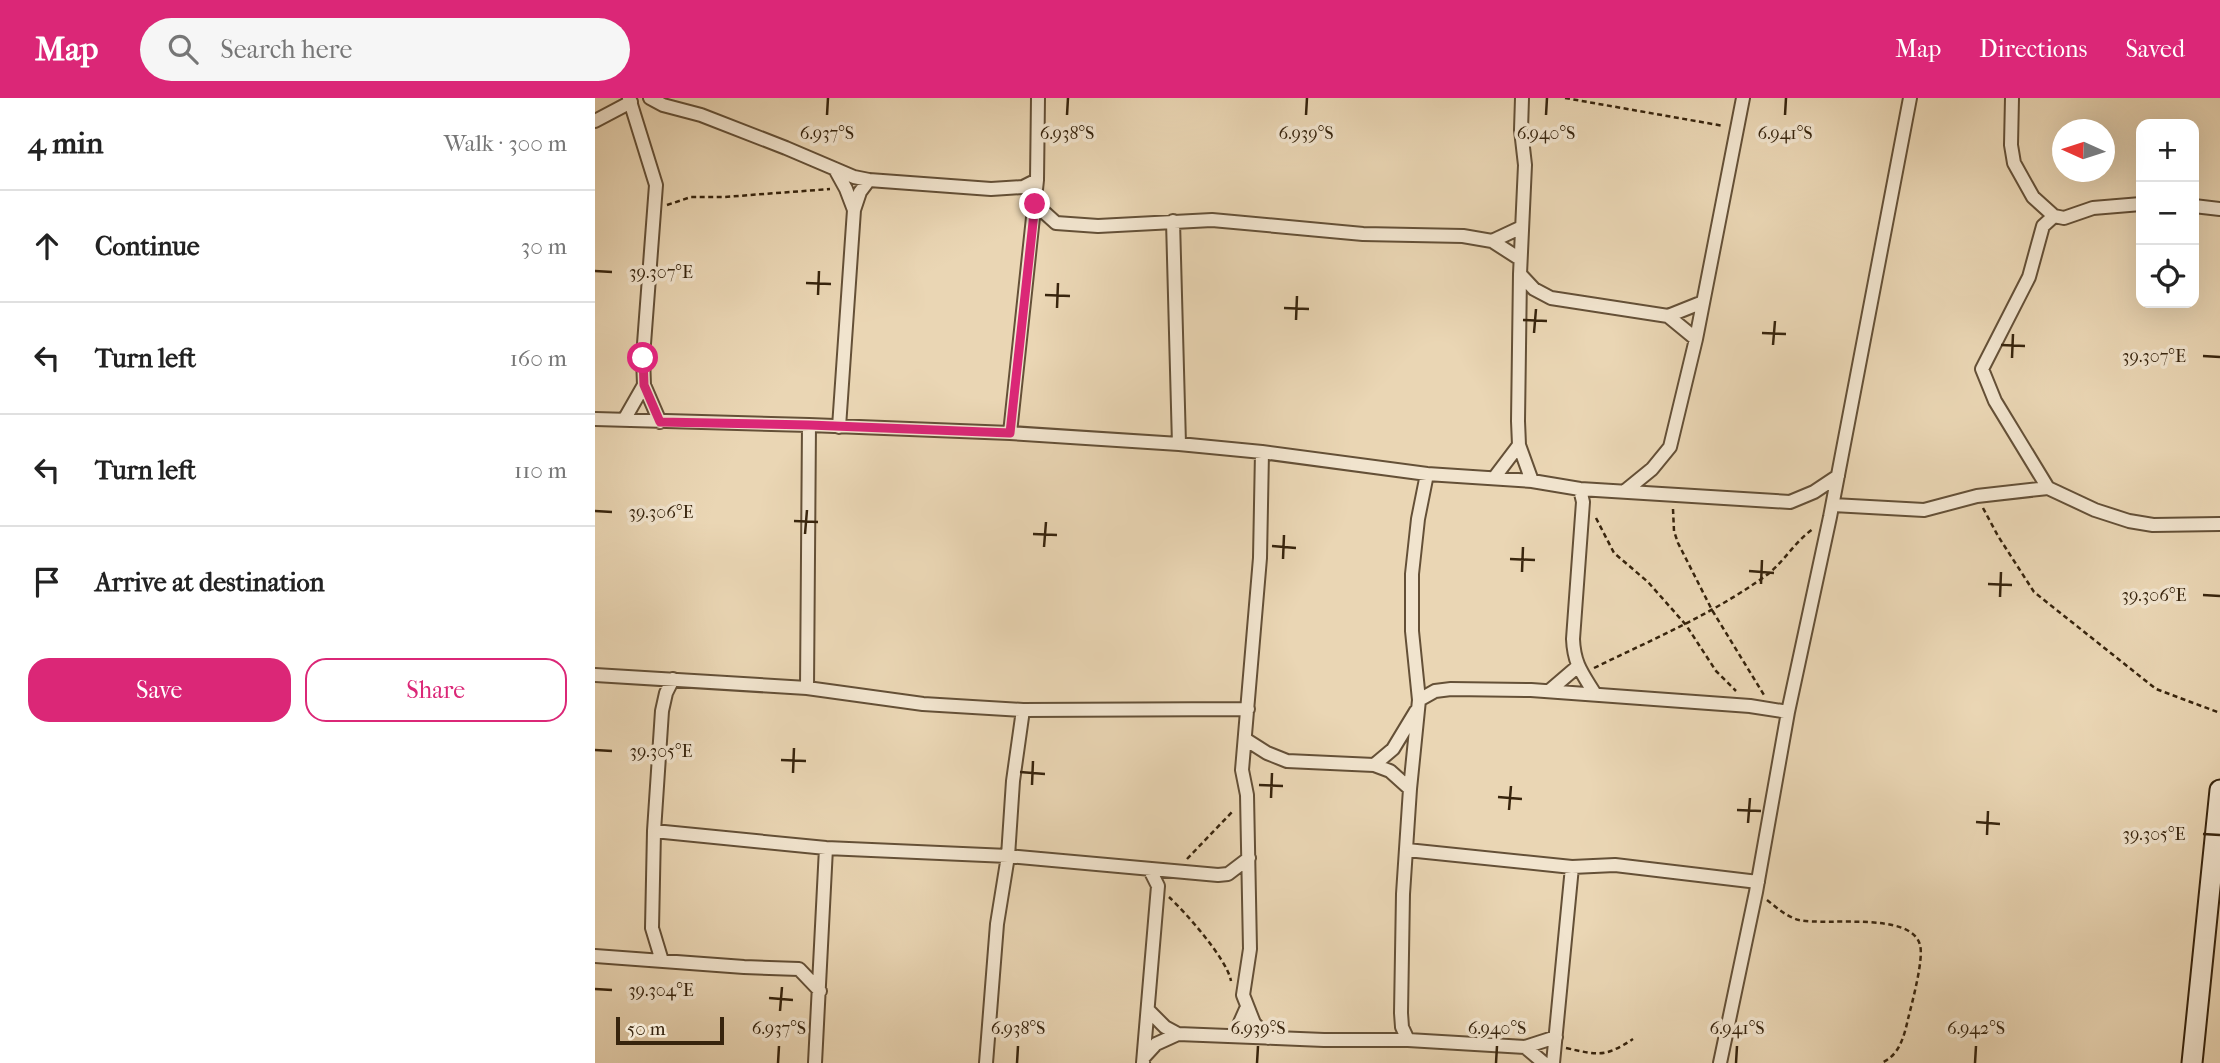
<!DOCTYPE html>
<meta charset="utf-8">
<style>
body{margin:0;font-family:"IM FELL French Canon",serif;background:#f6f6f6;color:#222}
.controls{position:absolute;right:21px;top:21px;display:grid;overflow:hidden;border-radius:14px;box-shadow:0 7px 28px #0002}
.controls button{width:63px;height:63px;display:grid;place-items:center;padding:0;border:0;border-bottom:2px solid #e0e0e0;background:#fff;color:#222;font:35px sans-serif}
.compass{position:absolute;left:1457px;top:21px;width:63px;height:63px;border-radius:50%;background:#fff;box-shadow:0 7px 28px #0002;rotate:273deg}
.scale{position:absolute;left:21px;bottom:18px;width:108px;box-sizing:border-box;padding-left:7px;border:4px solid #37240d;border-top:0;font-size:19px;line-height:24px;white-space:nowrap;color:#37240d;-webkit-text-stroke:5px #f1e4ce;paint-order:stroke}
.stop{position:absolute;width:21px;height:21px;margin:-16px;border:5px solid #db2777;border-radius:50%;background:#fff}
.stop.end{background:#db2777;border-color:#fff;box-shadow:0 2px 7px #0008}
.list{margin:0;padding:0;list-style:none}
h2{display:flex;justify-content:space-between;align-items:center;height:91px;margin:0;padding:0 28px;font-size:30px}
h2 small{font-size:23px;font-weight:400;color:#767676}
.list li{display:grid;grid-template-columns:46px 1fr auto;gap:21px;align-items:center;box-sizing:border-box;height:112px;padding:0 28px;border-top:2px solid #e0e0e0}
.list b{display:block;font-size:26px;white-space:nowrap}
.list em{font-size:23px;font-style:normal;color:#767676}
.actions{display:flex;gap:14px;padding:21px 28px}
.actions a{flex:1;padding:16px 0;border:2px solid #db2777;border-radius:21px;text-align:center;font-size:24px;color:#db2777}
.actions .main{background:#db2777;color:#fff}
.icon{flex:none;width:38px;height:38px;fill:none;stroke:currentColor;stroke-width:2;stroke-linecap:round;stroke-linejoin:round}
.map{position:relative;flex:none;width:1625px;height:965px;overflow:hidden}
header{display:flex;align-items:center;gap:42px;box-sizing:border-box;height:98px;padding:0 35px;background:#db2777;color:#fff}
header strong{font-size:33px}
nav{display:flex;gap:38px;margin-inline-start:auto;font-size:24px}
.search{width:490px;height:63px;background:#f6f6f6;display:flex;align-items:center;gap:18px;box-sizing:border-box;padding:0 24px;border-radius:38px;color:#767676;font-size:26px}
main{display:flex}
aside{flex:1;background:#fff}
.map>svg:first-child{display:block}
</style>
<header>
<strong>Map</strong>
<div class="search"><svg class="icon" aria-label="search" viewBox="0 0 24 24"><circle cx="10" cy="10" r="6"/><path d="M15 15l6 6"/></svg>Search here</div>
<nav><a>Map</a><a>Directions</a><a>Saved</a></nav>
</header>
<main>
<aside>
<h2>4 min<small>Walk · 300 m</small></h2>
<ul class="list">
<li><svg class="icon" aria-label="ahead" viewBox="0 0 24 24"><path d="M12 20V5M6 11l6-6 6 6"/></svg><div><b>Continue</b></div><em>30 m</em></li>
<li><svg class="icon" aria-label="left" viewBox="0 0 24 24"><path d="M17 20v-9H6M10 6l-5 5 5 5"/></svg><div><b>Turn left</b></div><em>160 m</em></li>
<li><svg class="icon" aria-label="left" viewBox="0 0 24 24"><path d="M17 20v-9H6M10 6l-5 5 5 5"/></svg><div><b>Turn left</b></div><em>110 m</em></li>
<li><svg class="icon" aria-label="arrive" viewBox="0 0 24 24"><path d="M6 21V4h12l-3 4 3 4H6"/></svg><div><b>Arrive at destination</b></div></li>
</ul>
<div class="actions"><a class="main">Save</a><a>Share</a></div>
</aside>
<div class="map">
<svg width="1625" height="965" viewBox="0 0 1625 965">
<rect width="100%" height="100%" fill="#ead6b4"/>
<filter id="stains"><feTurbulence type="fractalNoise" baseFrequency=".00286" numOctaves="4"/><feColorMatrix values="0 0 0 0 .2 0 0 0 0 .09 0 0 0 0 .02 0 0 0 .5 -.17"/></filter>
<radialGradient id="worn" r=".72"><stop offset=".6" stop-color="#630" stop-opacity="0"/><stop offset="1" stop-color="#630" stop-opacity=".3"/></radialGradient>
<g fill="none" stroke-linecap="round" stroke-linejoin="round">
<defs>
<path id="street" d="M34 0 61 87 48 259 49 287 65 324
M55 0 68 7 106 17 191 50 259 79 274 82 396 91 428 89 442 82
M927 0 926 32 930 67 925 176 923 323 924 347 937 383
M1417 0 1416 47 1419 65 1438 99 1459 118 1469 120 1498 110 1546 106
M0 23 36 4
M240 71 251 91 259 112
M440 106 461 125 503 128 617 122 768 136 868 138 897 143 927 129
M1599 108 1625 111
M578 123 584 346
M897 143 925 161
M925 176 939 191 956 200 1073 218 1101 241
M1073 218 1108 204
M0 321 214 327 415 335 584 346 667 354 832 376 937 383 985 391 1195 404 1219 394 1243 378
M29 322 49 287
M244 329 259 112 265 94 274 82
M415 335 442 82 443 0
M667 354 665 460 647 672 652 697 655 851 648 897 659 925 673 940
M899 380 924 347
M1453 390 1400 303 1387 271 1434 179 1448 128 1459 118
M985 391 988 404 978 541C979 566 987 575 1000 596
M1030 393 1057 371 1075 349 1101 241 1148 0
M1238 407 1329 412 1382 398 1453 390 1500 412 1534 423 1558 427 1625 426
M0 577 212 590 328 606 428 612 653 611
M212 590 214 327
M954 593 982 569
M824 602 840 593 856 591 936 592 1155 608 1193 614
M650 641 672 655 692 663 779 667 795 673 815 691
M779 667 798 651 821 613
M59 733 231 750 413 758 623 777 633 776 654 760
M812 752 977 769 1020 767 1163 784
M0 858 149 869 204 871 225 893
M67 863 57 830 59 733 67 613 71 595 78 581
M553 912 570 929 583 936 729 942H813L930 949 949 965
M639 938 651 911
M813 942 807 929 806 915 808 796 815 691 824 602 817 533V476L823 421 832 376
M930 949 961 939
M549 959 561 946 583 936
M220 965 231 750
M391 965 402 826 413 758 418 683 428 612
M548 965 563 788 555 772
M958 965 977 769
M1125 965 1161 794 1193 614 1235 419 1315 0"/>
<path id="secondary" d="M1597 965 1625 692"/>
</defs>
<use href="#street" stroke="#645037" stroke-width="16"/>
<use href="#secondary" stroke="#37240d" stroke-width="23"/>
<path stroke="#37240d" stroke-width="2.5" stroke-dasharray="5 3.5" stroke-linecap="butt" d="M970 0 1129 28
M72 107 96 99H129L235 91
M1388 410 1403 438 1439 494 1561 591 1625 615
M1078 411 1079 433 1083 445 1117 512 1169 597
M1001 420 1019 455 1053 484 1091 527 1121 573 1141 593
M999 570C1058 541 1114 518 1169 479 1188 466 1199 444 1218 431
M592 761 638 713
M574 799C591 815 632 861 636 883
M1172 802C1182 810 1192 819 1204 822 1232 828 1316 813 1325 847 1329 861 1317 905 1313 921 1309 939 1304 958 1286 965
M971 950C1003 957 1009 960 1038 941"/>
<use href="#street" stroke="#f1e4ce" stroke-width="12"/>
<use href="#secondary" stroke="#f1e4ce" stroke-width="19"/>
</g>
<g fill="none" stroke-linecap="round" stroke-linejoin="round">
<path stroke="#db2777" stroke-width="9" d="M48 260 49 287 65 324 214 327 415 335 440 106"/>
</g>
<path fill="none" stroke="#37240d" stroke-width="2.5" d="M232 17 233 0M472 17 473 0M711 17 712 0M951 17 952 0M1190 17 1191 0M0 173 17 174M211 185 236 186M223 197 224 173M450 197 475 198M462 210 463 185M689 210 714 211M701 222 702 198M928 222 952 223M939 235 941 211M1167 235 1191 236M1178 247 1180 223M1406 247 1430 248M1608 258 1625 259M1417 260 1418 236M0 413 17 414M199 423 223 424M210 436 212 412M438 436 462 437M677 448 701 450M449 449 451 424M688 461 689 437M915 461 940 462M1154 473 1179 475M927 474 928 449M1166 486 1167 462M1393 486 1417 487M1608 497 1625 498M1405 499 1406 474M0 652 17 653M186 662 211 663M425 674 450 676M198 675 199 650M437 687 438 663M664 687 688 688M903 699 927 701M676 700 677 675M914 712 916 688M1142 712 1166 713M1381 724 1405 726M1153 725 1155 700M1608 736 1625 737M1392 737 1393 713M0 891 17 892M174 900 198 902M185 913 187 889M183 965 184 948M422 965 423 948M662 965 663 948M901 965 902 948M1141 965 1142 948M1380 965 1381 948"/>
<g font-size="18" text-anchor="middle" fill="#37240d" stroke="#f1e4ce" stroke-width="7" stroke-linejoin="round" paint-order="stroke">
<text x="232" y="41">6.937°S</text>
<text x="472" y="41">6.938°S</text>
<text x="711" y="41">6.939°S</text>
<text x="951" y="41">6.940°S</text>
<text x="1190" y="41">6.941°S</text>
<text x="66" y="180">39.307°E</text>
<text x="1559" y="264">39.307°E</text>
<text x="66" y="420">39.306°E</text>
<text x="1559" y="503">39.306°E</text>
<text x="66" y="659">39.305°E</text>
<text x="1559" y="742">39.305°E</text>
<text x="66" y="898">39.304°E</text>
<text x="184" y="936">6.937°S</text>
<text x="423" y="936">6.938°S</text>
<text x="663" y="936">6.939°S</text>
<text x="902" y="936">6.940°S</text>
<text x="1142" y="936">6.941°S</text>
<text x="1381" y="936">6.942°S</text>
</g>
<rect width="100%" height="100%" filter="url(#stains)"/>
<rect width="100%" height="100%" fill="url(#worn)"/>
</svg>
<div class="controls">
<button>+</button>
<button>−</button>
<button><svg class="icon" aria-label="locate" viewBox="0 0 24 24"><circle cx="12" cy="12" r="6"/><path d="M12 2v4M12 18v4M2 12h4M18 12h4"/></svg></button>
</div>
<svg class="compass" viewBox="-18 -18 36 36"><path d="M0-13l5 13h-10z" fill="#e53935"/><path d="M0 13l5-13h-10z" fill="#767676"/></svg>
<div class="scale">50 m</div>
<div class="stop" style="left:48px;top:260px"></div>
<div class="stop end" style="left:440px;top:106px"></div>
</div>
</main>
